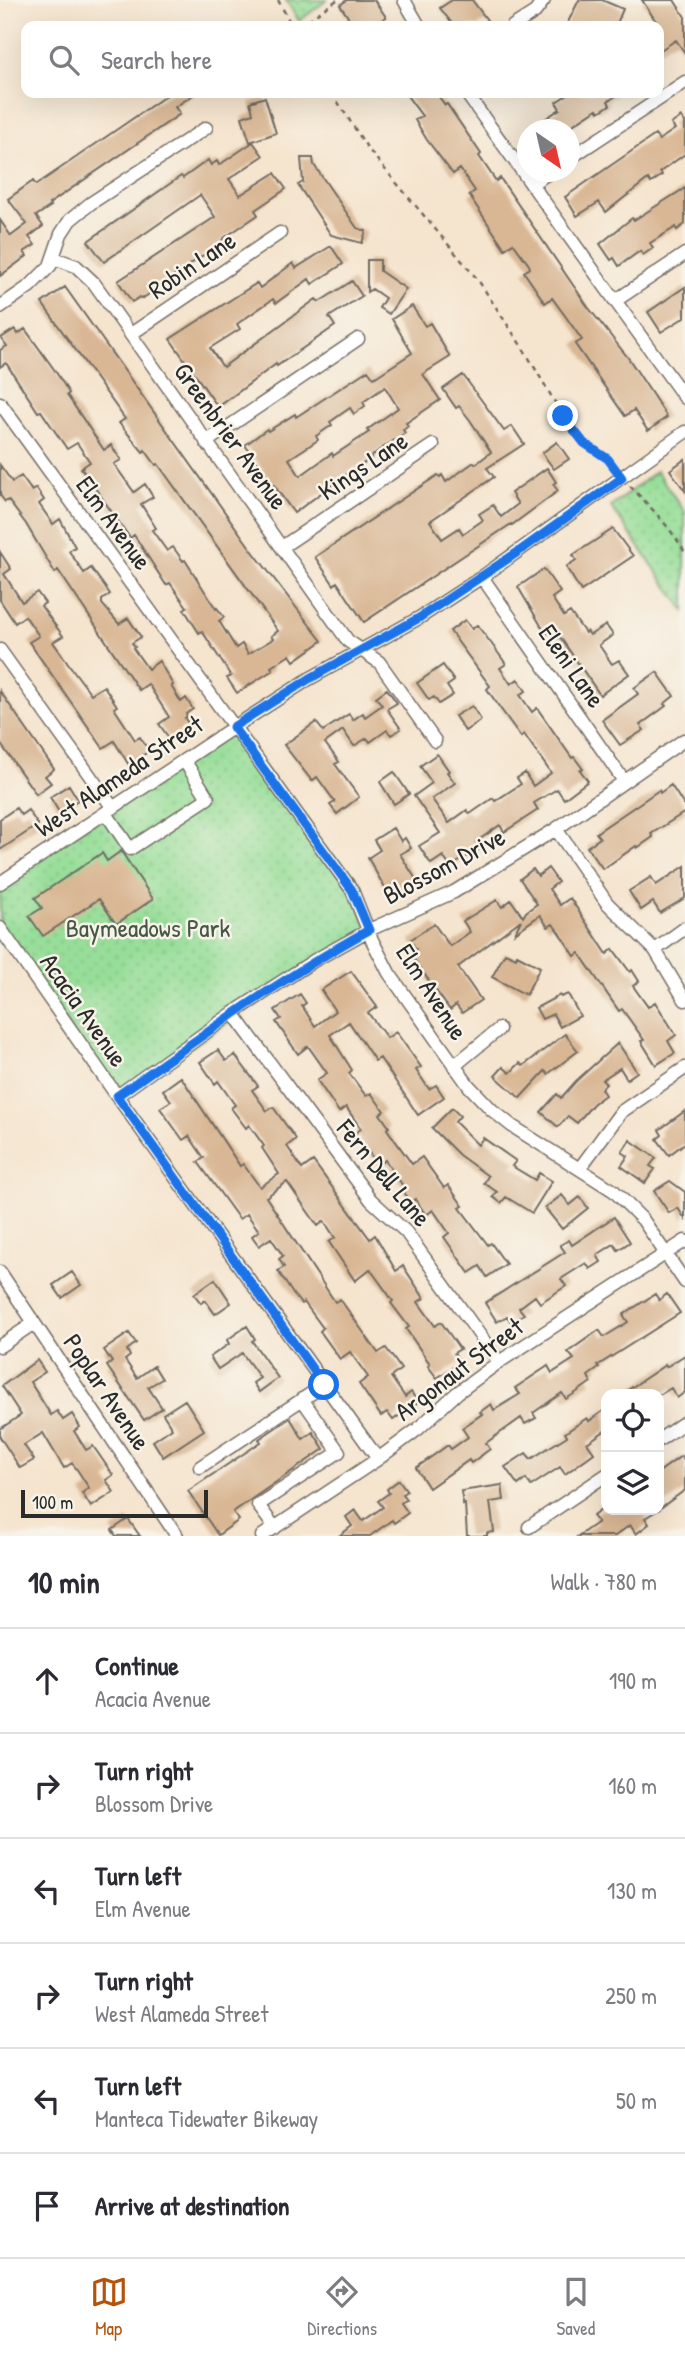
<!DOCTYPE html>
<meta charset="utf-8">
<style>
body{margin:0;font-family:"Patrick Hand",sans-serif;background:#f2f2f3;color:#2b2b33}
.controls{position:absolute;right:21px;bottom:21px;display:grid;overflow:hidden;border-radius:14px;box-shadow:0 7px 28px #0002}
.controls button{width:63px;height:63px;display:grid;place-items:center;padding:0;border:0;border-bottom:2px solid #e1e1e2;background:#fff;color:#2b2b33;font:35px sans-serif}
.compass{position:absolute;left:517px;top:119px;width:63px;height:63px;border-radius:50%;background:#fff;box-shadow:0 7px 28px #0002;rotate:146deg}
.scale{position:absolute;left:21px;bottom:18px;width:187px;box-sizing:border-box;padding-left:7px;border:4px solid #2b2b2b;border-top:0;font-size:19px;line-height:24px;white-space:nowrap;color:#2b2b2b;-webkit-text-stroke:5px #f7f3e8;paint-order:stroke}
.stop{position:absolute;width:21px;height:21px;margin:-16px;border:5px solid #1a73e8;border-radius:50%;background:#fff}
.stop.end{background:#1a73e8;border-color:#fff;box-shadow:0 2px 7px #0008}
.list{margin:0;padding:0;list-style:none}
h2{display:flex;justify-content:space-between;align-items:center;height:91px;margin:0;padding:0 28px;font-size:30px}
h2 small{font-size:23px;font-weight:400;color:#7c7c81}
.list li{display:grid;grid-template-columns:46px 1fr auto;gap:21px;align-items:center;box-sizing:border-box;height:105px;padding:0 28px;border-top:2px solid #e1e1e2}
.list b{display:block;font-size:26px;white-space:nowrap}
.list p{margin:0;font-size:23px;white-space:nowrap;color:#7c7c81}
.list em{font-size:23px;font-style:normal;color:#7c7c81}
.icon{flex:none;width:38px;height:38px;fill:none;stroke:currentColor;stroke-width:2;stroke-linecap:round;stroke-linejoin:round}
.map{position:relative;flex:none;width:685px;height:1536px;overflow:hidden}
.search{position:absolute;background:#fff;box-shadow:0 7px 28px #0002;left:21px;right:21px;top:21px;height:77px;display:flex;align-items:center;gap:18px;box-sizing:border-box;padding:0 24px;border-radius:14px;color:#7c7c81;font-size:26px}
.sheet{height:721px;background:#fff}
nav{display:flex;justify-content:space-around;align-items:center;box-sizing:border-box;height:98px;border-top:2px solid #e1e1e2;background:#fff;font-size:19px;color:#7c7c81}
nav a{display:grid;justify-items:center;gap:4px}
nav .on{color:#b45309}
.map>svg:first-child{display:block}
</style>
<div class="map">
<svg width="685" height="1536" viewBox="0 0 685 1536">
<defs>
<pattern id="park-dots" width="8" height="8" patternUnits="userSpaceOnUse" patternTransform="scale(1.75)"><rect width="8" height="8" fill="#97de99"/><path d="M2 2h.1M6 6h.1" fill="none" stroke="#82bf84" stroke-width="1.8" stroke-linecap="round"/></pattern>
</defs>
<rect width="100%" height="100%" fill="#f7f3e8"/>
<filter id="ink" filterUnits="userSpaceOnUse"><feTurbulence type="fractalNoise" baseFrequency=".0143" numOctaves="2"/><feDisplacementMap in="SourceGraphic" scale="14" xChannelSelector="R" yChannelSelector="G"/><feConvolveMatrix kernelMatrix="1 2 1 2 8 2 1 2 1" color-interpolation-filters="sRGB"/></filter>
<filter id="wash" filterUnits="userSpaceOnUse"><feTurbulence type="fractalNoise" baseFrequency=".00686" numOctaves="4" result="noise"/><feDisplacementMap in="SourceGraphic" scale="28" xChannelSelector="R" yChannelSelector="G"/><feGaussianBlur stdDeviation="1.57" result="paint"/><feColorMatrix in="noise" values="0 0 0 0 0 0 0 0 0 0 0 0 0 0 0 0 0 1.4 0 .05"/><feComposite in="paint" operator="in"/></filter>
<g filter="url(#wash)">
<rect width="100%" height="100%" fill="#f5e4ce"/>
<path fill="url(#park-dots)" stroke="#618462" stroke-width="2" d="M286 0H327L299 21Z
M656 471 685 512V611L611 507Z
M234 727 352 890 369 930 117 1096 0 928V883Z"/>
<g id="blocks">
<path fill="#d9b794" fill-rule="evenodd" d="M347 0H374L386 17 373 26H354L340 5Z
M452 0H472L487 20 477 26H454L440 8Z
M579 0H602L623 9 616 26H566Z
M642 0H674L685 17V53L676 40 659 51V26Z
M170 93H196L175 107 180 114 49 204 51 206 36 216 43 226 29 237 35 245 24 252 27 256 0 276V220L11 236 27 224 8 199 33 181 36 185Z
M405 93H436L445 105 447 104 481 154 479 156 496 181 500 178 588 307 629 359 667 417 648 431 634 410 625 416 575 344 582 340 566 317 552 298 545 303 524 272 530 268 529 265 513 243 505 249 469 195 475 191 460 169 453 174 427 140 415 120 422 116Z
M570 93H621L608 101 610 105 599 112 597 109 565 130H528L560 109 556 102Z
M265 97 276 133 250 142 242 117 253 113 250 102Z
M681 117 685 122V154L660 172 662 175 651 183 648 179 606 212 599 202 577 216 565 197 655 135 659 140 675 129 671 124Z
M253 142 263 156 229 179 240 195 275 173 286 189 255 210 258 215 224 238 219 244 221 247 207 257 205 254 142 299 140 297 132 302 118 281 215 217 203 199 200 195 104 262 88 241 181 176 183 178 208 160 211 165 217 161 219 165Z
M301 158H313L314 165 357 228 366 231 362 243 331 235 298 185 303 182Z
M685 188V224L677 230 676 227 650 243 653 248 643 255 640 251 619 266 614 258 611 260 600 244 632 218 634 220Z
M331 246 343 264 312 284 309 279 276 303 273 299 237 324 240 329 210 348 223 367 316 299 319 302 352 281 362 296 329 317 335 326 277 366 276 364 218 407 170 339 257 283 260 288 293 263 296 268Z
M367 260H380V271L406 289 389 314 379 308 385 298 372 289 367 292Z
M65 287 251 549 322 641 294 661 290 655 271 667 273 670 237 693 227 678 231 676 202 631 199 633 184 609 187 607 170 583 166 585 134 535 130 538 81 468 90 462 77 443 67 449 41 411 38 412 6 363 0 367V350L7 346 1 338 15 329 18 334 25 329 56 372 69 393 67 395 104 450 111 445 121 460 114 464 134 492 145 484 153 497 141 504 156 528 152 530 167 551 173 547 183 561 185 560 216 609 217 608 224 617 219 621 236 648 242 644 248 654 273 639 271 636 278 631 158 464 156 465 145 450 143 452 119 423 125 419 42 303Z
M685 287V317L661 332 648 312Z
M412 306 425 326 430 323 450 357 423 374 440 400 406 423 408 426 403 430 405 433 378 451 370 458 371 459 355 468 294 513 245 445 267 429 268 431 295 414 296 417 368 370 374 378 412 353 392 319ZM385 387 398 408 367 430 369 432 333 456 332 453 300 476 289 459 318 440 316 436 332 425 330 422 350 408 354 414 365 406 363 402Z
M463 375 504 431 512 426 524 444 487 468 494 477 430 521 442 539 459 528 463 534 483 520 479 514 493 505 501 517 518 504 511 493 547 468 556 482 553 484 558 491 512 525 511 524 364 622 337 582 334 585 315 557 438 475 440 477 442 475 446 482 474 462 476 464 491 452 470 420 459 406 456 408 443 389Z
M557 442 569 459 554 469 542 453Z
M685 459V491L670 470Z
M0 465 12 482 21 476 32 491 36 488 44 500 39 504 53 524 60 519 75 547 69 551 84 573 91 568 110 594 102 600V604L119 624 128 618 141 637 132 643 135 647 133 648 148 669 159 661 173 685 171 686 181 702 186 698 189 703 193 709 186 714 187 717 185 718 189 725 169 738 159 724 169 717 148 684 139 690 58 570 55 573 26 524 8 500 5 502 0 495Z
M613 529 633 556 581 591 566 567 576 560 573 555Z
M0 552 11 569 4 574 22 602 37 592 45 603 41 606 63 636 53 642 73 670 91 694 104 686 117 706 114 708 135 740 140 737 149 751 129 765 114 741 103 748 29 642 39 636 25 616 15 623 0 600Z
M544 569 560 592 552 598 564 616 570 612 585 633 587 631 590 635 606 625 613 635 599 645 612 664 619 660 629 674 600 695 560 637 557 639 551 631 546 634 518 587Z
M465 620 472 629 477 625 491 643 506 664 500 668 511 684 518 679 526 691 520 695 532 712 537 708 572 758 574 757 583 769 580 770 588 781 564 799 557 789 534 803 538 810 504 832 500 825 476 842 481 848 450 867 443 856 431 864 419 846 440 833 414 796 432 783 420 766 437 754 449 771 447 772 455 783 432 799 449 823 467 810 470 814 493 798 495 801 521 784 517 778 525 773 533 786 551 773 524 734 521 737 500 708 487 689 490 686 450 631Z
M443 665 454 681 447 686 453 695 439 704 434 697 429 700 417 683Z
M657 672 674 696 664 704 666 706 640 725 644 730 620 745 602 720 638 694 634 688Z
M387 689 397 703 387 709 401 729 391 735 387 730 370 742 367 738 354 746 343 730 325 743 339 762 335 764 359 797 337 814 330 805 335 802 317 777 312 781 284 745 316 722 323 731 349 714 353 720 363 713 365 717 382 705 376 697Z
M0 691 54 769 45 776 51 783 36 794 0 743Z
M472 706 481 720 465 731 455 716Z
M394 772 409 794 394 804 380 782Z
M69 785 78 800 59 812 50 797Z
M671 785 685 807V812L651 834 653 837 637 848 636 846 603 869 587 847 600 838 596 833 659 790 660 793Z
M16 808 21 815 28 810 38 825 0 850V819Z
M393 828 401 841 405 838 411 848 400 854 419 884 399 897 392 886 386 890 368 858 380 850 374 840Z
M121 851 153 899 116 924 99 899 43 936 29 916 42 908 35 898 102 853 107 861Z
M685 866V898L660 913 653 902 641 910 629 891 651 877 656 885Z
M548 868 558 882 549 889 560 905 570 898 607 954 613 949 630 972 632 970 639 981 633 986 648 1007 655 1002 676 1035 668 1041 675 1053 656 1065 641 1041 644 1040 622 1009 619 1011 579 953 575 956 553 924 548 927 540 915 515 933 521 920 458 967 481 1000 462 1013 456 1005 450 1010 410 954 416 949 410 940 434 924 450 946 470 932 463 921 497 900 502 907 511 900 523 917 526 912 537 904 520 879 533 869 538 876Z
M505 953 516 958 517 955 540 967 526 995 492 977Z
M351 971 377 1007 368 1013 387 1038 396 1032 421 1067 416 1070 429 1089 436 1085 444 1097 418 1115 380 1058 375 1061 349 1022 330 1035 352 1070 349 1073 366 1096 371 1093 384 1111 380 1114 389 1127 387 1129 412 1164 422 1157 444 1188 448 1185 463 1206 460 1208 488 1245 491 1243 506 1264 487 1277 480 1266 469 1273 444 1237 449 1233 433 1210 426 1215 415 1199 411 1202 401 1188 403 1186 385 1160 378 1165 355 1133 361 1129 346 1107 339 1112 317 1080 327 1073 308 1046 298 1054 276 1022 281 1019 275 1010 300 994 306 1003 302 1006 315 1026 335 1011 321 990Z
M568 994 580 1016 560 1027 553 1014 542 1019 536 1008 560 995 561 997Z
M565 1034 578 1051 548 1074 545 1071 520 1098 495 1076 503 1067 510 1073 520 1063 523 1066Z
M618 1043 637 1072 627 1079 620 1068 602 1080 606 1084 601 1089 605 1095 593 1104 577 1123 568 1116 558 1127 541 1112 557 1094 561 1098 576 1081Z
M218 1050 226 1061 235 1055 258 1086 252 1090 267 1111 273 1107 296 1139 287 1146 302 1169 313 1161 370 1239 375 1235 396 1271 403 1266 424 1298 418 1302 428 1316 435 1326 441 1322 460 1349 454 1353 460 1362 437 1378 428 1366 430 1364 406 1329 409 1327 391 1303 393 1301 370 1269 355 1281 329 1242 335 1238 324 1221 318 1226 287 1182 266 1197 335 1302 340 1299 378 1353 386 1348 401 1369 391 1377 405 1397 411 1392 418 1402 393 1420 387 1412 381 1416 359 1384 368 1377 350 1352 340 1359 320 1331 323 1328 304 1302 301 1304 293 1294 278 1271 284 1267 279 1259 283 1256 271 1238 259 1246 252 1236 259 1231 247 1214 239 1219 198 1162 204 1158 189 1136 183 1140 160 1108 171 1101 163 1090 181 1077 240 1166 243 1164 260 1187 279 1174 262 1148 264 1146 249 1125 246 1128 231 1108 235 1105 218 1081 215 1084 200 1062Z
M452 1108 460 1116 455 1122 478 1145 483 1138 516 1161 512 1166 535 1180 539 1173 552 1181 532 1213 506 1197 501 1203 493 1197 497 1192 484 1183 488 1176 459 1155 432 1128Z
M685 1111V1143L669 1155 657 1139 662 1135 659 1130Z
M630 1140 656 1158 650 1166 655 1169 645 1183 621 1166 628 1156 622 1152Z
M670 1181 685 1192V1219L678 1208 669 1213 654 1191Z
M562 1195 570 1205 580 1197 588 1208 562 1229 545 1208Z
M614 1217 630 1242 618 1250 614 1244 597 1255 601 1262 590 1269 586 1263 561 1279 566 1286 540 1303 535 1296 519 1308 524 1314 511 1322 507 1316 497 1322 485 1303 565 1252 560 1245 569 1240 572 1245Z
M72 1272 81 1285 62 1298 53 1285Z
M215 1279 231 1303 215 1314 205 1300 201 1303 194 1294Z
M655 1294 659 1300 667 1294 680 1313 597 1366 599 1368 588 1376 591 1382 577 1392 566 1399 562 1393 533 1413 536 1418 525 1424 521 1418 486 1443 490 1449 471 1463 469 1460 429 1488 416 1468 448 1445 451 1449 468 1437 462 1428 482 1414 480 1412 491 1404 494 1410 520 1394 515 1388 548 1366 552 1373 574 1359 568 1352 599 1330 604 1337 628 1322 623 1315Z
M247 1326 255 1339 252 1341 278 1378 259 1392 253 1383 260 1378 242 1353 218 1369 210 1357 229 1344 227 1340Z
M129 1333 136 1343 127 1350 130 1356 125 1360 137 1378 154 1366 162 1379 148 1387 162 1408 144 1420 107 1366 112 1362 104 1350Z
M685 1355V1392L677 1398 671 1388 661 1394H622L665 1365 666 1367Z
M37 1360 45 1372 30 1382 51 1415 57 1411 63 1420 72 1414 80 1427 74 1431 86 1450 93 1446 113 1475 106 1480 114 1492 91 1507 82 1493 89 1488 78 1471 72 1463 64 1468 43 1433 24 1445 34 1460 20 1468 0 1437V1429L21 1415 2 1386Z
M185 1400 204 1430 163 1457 153 1441 172 1428 163 1414Z
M606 1409V1430L587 1443 594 1453 565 1474 560 1467 531 1486 526 1479 518 1485 505 1467 526 1453 531 1459 567 1436 565 1433 587 1418 589 1421Z
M290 1418 303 1439 313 1432 324 1449 233 1512 239 1520 218 1535 188 1491 261 1442 259 1439Z
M681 1456 685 1462V1490L659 1509V1472Z
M399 1480 407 1491 402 1494 406 1499 401 1503 408 1513 394 1523 392 1520 370 1536H339L352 1526 346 1517 355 1510 363 1521 383 1507 378 1501 389 1493 387 1489Z
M502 1485 504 1500 490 1502 494 1532 487 1533V1536H467L465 1504 463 1505 461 1491Z
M601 1510H658L645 1518 649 1524 636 1534 630 1525 615 1536H578L598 1522 593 1516Z
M128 1519 140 1536H116L112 1530Z"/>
</g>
</g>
<g filter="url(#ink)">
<use href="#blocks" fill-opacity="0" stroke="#726c64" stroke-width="2"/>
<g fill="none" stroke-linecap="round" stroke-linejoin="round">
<defs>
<path id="minor" d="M404 0 419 26
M513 26 535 12 544 0
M466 93 685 398
M570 158 685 82
M531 184 550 172
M54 258 76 266 94 283 348 641 379 662 435 741
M615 301 685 254
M0 307 30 286 50 266 61 234 70 220 91 203 206 128
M131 334 280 233
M0 403 352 890 372 940 389 973 469 1086 492 1110 512 1126 614 1191 643 1220 685 1282
M206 442 358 339
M282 547 433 445
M482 577 624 781
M0 650 113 808
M106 813 130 849 208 798 184 760
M556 829 607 903 655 950 685 1000
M0 883 234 727 309 679 419 618 482 577 685 432
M0 928 117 1096 378 1459
M655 950 685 928
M233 1013 371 1200 406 1232 499 1362
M454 1066 499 1029
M117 1096 233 1013 315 960 369 930 454 892 556 829 684 740
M580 1168 621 1112 685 1068
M0 1272 177 1536
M0 1346 34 1323
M659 1440 685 1422
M200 1467 324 1385
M529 1527 606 1475
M275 1528 258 1505 339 1452 302 1399
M262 1536 378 1459 418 1429 457 1393 499 1362 685 1241"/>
</defs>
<use href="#minor" stroke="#726c64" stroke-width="15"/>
<path stroke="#726c64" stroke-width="2.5" stroke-dasharray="5 5" stroke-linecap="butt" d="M278 0 292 26
M300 26 337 0
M332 93 368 149 478 280 526 353 563 416 585 443 608 459 615 468
M630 486C650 507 671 527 685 553"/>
<use href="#minor" stroke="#fff" stroke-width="12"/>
</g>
</g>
<g fill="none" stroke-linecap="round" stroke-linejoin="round" filter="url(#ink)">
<path stroke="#1a73e8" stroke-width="9" d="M324 1385 117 1096C199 1038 280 979 369 930L352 890 233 727 309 679 419 618 521 550 622 478 608 459 584 443 563 416"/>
</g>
<g text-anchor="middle" stroke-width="5" stroke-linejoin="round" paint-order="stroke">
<g font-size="26" fill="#2b2b2b" stroke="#f7f3e8">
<text transform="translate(192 265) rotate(-34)" y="9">Robin Lane</text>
<text transform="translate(231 436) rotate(54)" y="9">Greenbrier Avenue</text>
<text transform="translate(363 466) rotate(-34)" y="9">Kings Lane</text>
<text transform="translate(114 523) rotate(54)" y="9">Elm Avenue</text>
<text transform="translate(572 666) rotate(55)" y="9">Eleni Lane</text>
<text transform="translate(119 776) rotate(-34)" y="9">West Alameda Street</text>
<text transform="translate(444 866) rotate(-28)" y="9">Blossom Drive</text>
<text transform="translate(432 992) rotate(57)" y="9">Elm Avenue</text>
<text transform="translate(84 1010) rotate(55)" y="9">Acacia Avenue</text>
<text transform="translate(384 1173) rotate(50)" y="9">Fern Dell Lane</text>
<text transform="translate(459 1369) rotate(-37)" y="9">Argonaut Street</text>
<text transform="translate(107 1392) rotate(56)" y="9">Poplar Avenue</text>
</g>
<g font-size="26" fill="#465846" stroke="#f7f3e8">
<text x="148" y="937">Baymeadows Park</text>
</g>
</g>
</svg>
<div class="controls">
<button><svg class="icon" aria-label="locate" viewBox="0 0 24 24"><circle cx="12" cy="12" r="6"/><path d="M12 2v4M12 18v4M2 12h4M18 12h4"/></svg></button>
<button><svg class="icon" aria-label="layers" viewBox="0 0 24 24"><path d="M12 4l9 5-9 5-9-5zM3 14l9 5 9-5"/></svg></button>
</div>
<svg class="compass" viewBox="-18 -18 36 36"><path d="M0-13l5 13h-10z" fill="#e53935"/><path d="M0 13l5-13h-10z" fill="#7c7c81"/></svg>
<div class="scale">100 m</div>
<div class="stop" style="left:324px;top:1385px"></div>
<div class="stop end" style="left:563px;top:416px"></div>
<div class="search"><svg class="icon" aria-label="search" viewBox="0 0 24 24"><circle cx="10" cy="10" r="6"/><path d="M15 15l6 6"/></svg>Search here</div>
</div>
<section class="sheet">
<h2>10 min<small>Walk · 780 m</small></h2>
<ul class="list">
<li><svg class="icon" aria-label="ahead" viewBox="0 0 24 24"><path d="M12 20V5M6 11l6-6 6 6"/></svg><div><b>Continue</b><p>Acacia Avenue</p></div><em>190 m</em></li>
<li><svg class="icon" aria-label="right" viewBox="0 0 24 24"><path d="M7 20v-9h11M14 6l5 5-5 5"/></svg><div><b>Turn right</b><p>Blossom Drive</p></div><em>160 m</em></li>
<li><svg class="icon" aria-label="left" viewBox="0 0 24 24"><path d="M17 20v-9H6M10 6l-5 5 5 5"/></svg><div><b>Turn left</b><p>Elm Avenue</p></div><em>130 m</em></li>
<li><svg class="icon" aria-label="right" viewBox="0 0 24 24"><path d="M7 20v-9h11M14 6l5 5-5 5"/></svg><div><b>Turn right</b><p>West Alameda Street</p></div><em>250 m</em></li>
<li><svg class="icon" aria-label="left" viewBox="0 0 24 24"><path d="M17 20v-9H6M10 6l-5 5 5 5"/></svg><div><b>Turn left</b><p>Manteca Tidewater Bikeway</p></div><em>50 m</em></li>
<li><svg class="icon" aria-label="arrive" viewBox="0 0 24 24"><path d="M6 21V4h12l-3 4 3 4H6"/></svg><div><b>Arrive at destination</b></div></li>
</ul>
</section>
<nav>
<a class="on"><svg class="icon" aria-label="map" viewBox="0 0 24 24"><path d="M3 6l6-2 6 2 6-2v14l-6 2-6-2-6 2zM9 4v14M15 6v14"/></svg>Map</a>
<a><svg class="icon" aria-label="directions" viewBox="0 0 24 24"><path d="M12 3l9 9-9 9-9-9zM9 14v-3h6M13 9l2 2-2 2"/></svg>Directions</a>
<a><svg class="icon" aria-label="saved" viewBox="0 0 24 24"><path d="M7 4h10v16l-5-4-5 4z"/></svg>Saved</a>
</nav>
